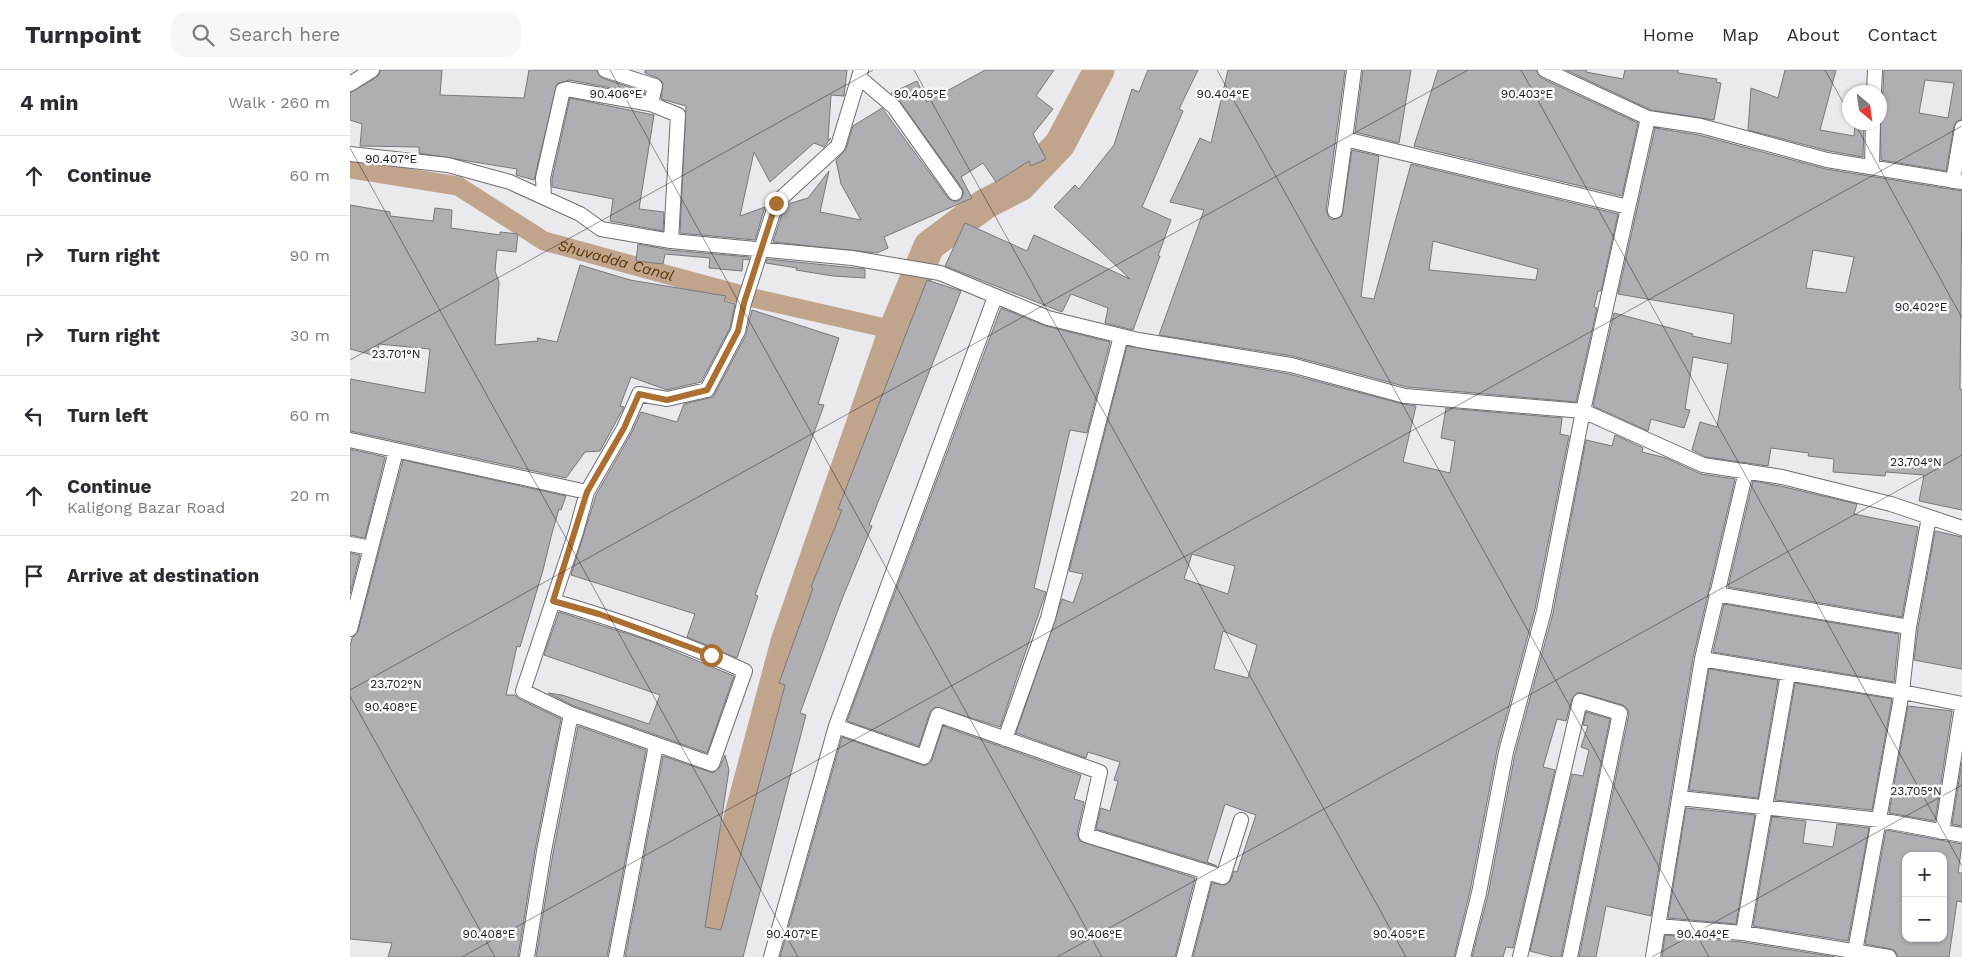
<!DOCTYPE html>
<meta charset="utf-8">
<style>
body{margin:0;font-family:"Work Sans",sans-serif;background:#f7f7f7;color:#2b2b33}
.controls{position:absolute;right:15px;bottom:15px;display:grid;overflow:hidden;border-radius:10px;box-shadow:0 1px 4px #0004}
.controls button{width:45px;height:45px;display:grid;place-items:center;padding:0;border:0;border-bottom:1px solid #e1e1e2;background:#fff;color:#2b2b33;font:25px sans-serif}
.compass{position:absolute;left:1492px;top:15px;width:45px;height:45px;border-radius:50%;background:#fff;box-shadow:0 1px 4px #0004;rotate:151deg}
.stop{position:absolute;width:15px;height:15px;margin:-11px;border:4px solid #ab7031;border-radius:50%;background:#fff}
.stop.end{background:#ab7031;border-color:#fff;box-shadow:0 1px 5px #0008}
.list{margin:0;padding:0;list-style:none}
h2{display:flex;justify-content:space-between;align-items:center;height:65px;margin:0;padding:0 20px;font-size:21px}
h2 small{font-size:16px;font-weight:400;color:#7c7c81}
.list li{display:grid;grid-template-columns:32px 1fr auto;gap:15px;align-items:center;box-sizing:border-box;height:80px;padding:0 20px;border-top:1px solid #e1e1e2}
.list b{display:block;font-size:19px;white-space:nowrap}
.list p{margin:0;font-size:16px;white-space:nowrap;color:#7c7c81}
.list em{font-size:16px;font-style:normal;color:#7c7c81}
.icon{flex:none;width:28px;height:28px;fill:none;stroke:currentColor;stroke-width:2;stroke-linecap:round;stroke-linejoin:round}
.map{position:relative;flex:none;width:1612px;height:887px;overflow:hidden}
header{display:flex;align-items:center;gap:30px;box-sizing:border-box;height:70px;padding:0 25px;background:#fff;border-bottom:1px solid #e1e1e2}
header strong{font-size:24px}
nav{display:flex;gap:28px;margin-inline-start:auto;font-size:18px}
.search{width:350px;height:45px;background:#f7f7f7;display:flex;align-items:center;gap:12px;box-sizing:border-box;padding:0 18px;border-radius:15px;color:#7c7c81;font-size:19px}
main{display:flex}
aside{flex:1;background:#fff}
.map>svg:first-child{display:block}
</style>
<header>
<strong>Turnpoint</strong>
<div class="search"><svg class="icon" aria-label="search" viewBox="0 0 24 24"><circle cx="10" cy="10" r="6"/><path d="M15 15l6 6"/></svg>Search here</div>
<nav><a>Home</a><a>Map</a><a>About</a><a>Contact</a></nav>
</header>
<main>
<aside>
<h2>4 min<small>Walk · 260 m</small></h2>
<ul class="list">
<li><svg class="icon" aria-label="ahead" viewBox="0 0 24 24"><path d="M12 20V5M6 11l6-6 6 6"/></svg><div><b>Continue</b></div><em>60 m</em></li>
<li><svg class="icon" aria-label="right" viewBox="0 0 24 24"><path d="M7 20v-9h11M14 6l5 5-5 5"/></svg><div><b>Turn right</b></div><em>90 m</em></li>
<li><svg class="icon" aria-label="right" viewBox="0 0 24 24"><path d="M7 20v-9h11M14 6l5 5-5 5"/></svg><div><b>Turn right</b></div><em>30 m</em></li>
<li><svg class="icon" aria-label="left" viewBox="0 0 24 24"><path d="M17 20v-9H6M10 6l-5 5 5 5"/></svg><div><b>Turn left</b></div><em>60 m</em></li>
<li><svg class="icon" aria-label="ahead" viewBox="0 0 24 24"><path d="M12 20V5M6 11l6-6 6 6"/></svg><div><b>Continue</b><p>Kaligong Bazar Road</p></div><em>20 m</em></li>
<li><svg class="icon" aria-label="arrive" viewBox="0 0 24 24"><path d="M6 21V4h12l-3 4 3 4H6"/></svg><div><b>Arrive at destination</b></div></li>
</ul>
</aside>
<div class="map">
<svg width="1612" height="887" viewBox="0 0 1612 887">
<rect width="100%" height="100%" fill="#eaeaee"/>
<g fill="none" stroke-linecap="round" stroke-linejoin="round">
<path stroke="#c0a48b" stroke-width="19" id="s1" d="M0 99 108 116 194 171 399 227 544 260"/>
<path stroke="#c0a48b" stroke-width="31" d="M352 887 436 572 544 260 579 176 635 134 670 116 710 74 749 0"/>
</g>
<path fill="#afaeb3" stroke="#78777b" fill-rule="evenodd" d="M31 0H92L90 25 174 28 179 0H246L252 8 295 22 294 24 219 10 207 14 184 110 166 105 167 99 69 83V77L10 76 12 54 0 50V23L27 7Z
M295 0H497L494 26 481 25 478 70 481 68 474 77 464 73 420 112 404 82 390 146 415 137 405 170 330 163 336 36 311 29 313 13 308 8 295 3Z
M635 0H704L686 26 703 39 683 64 696 89 681 96 679 91 646 112 633 93 611 107 622 128 534 167 538 178 527 183 423 172 434 138 438 134 458 128 479 101 470 142 511 150 491 114 486 90 496 79 503 56 532 38 598 128 605 132 610 130 614 123 612 118 548 29 552 26H545L541 23 567 11 577 32Z
M798 0H848L829 39 833 41 792 137 821 150 808 186H810L783 260 755 253 758 238 721 224 712 242 595 196 615 153 677 181 684 165 780 209 704 137 725 115 729 119 764 75 782 19 789 22Z
M878 0H995L976 140 979 148 983 150 992 146 1002 80 1029 86 1011 227 1024 229 1061 94 1268 144 1251 221H1248L1244 237 1247 238 1226 332 1057 317 942 286 809 265 854 140 820 132 850 68 861 73ZM1083 171 1188 199 1186 210 1079 200Z
M1013 0H1061L1049 73 1005 62Z
M1088 0H1186L1191 8 1288 53 1272 126 1064 76Z
M1216 0H1237L1236 2 1273 9 1275 0H1328V3L1367 9 1366 12 1371 13 1364 50 1301 40Z
M1435 0H1486L1470 60 1504 66 1505 54 1514 56 1513 87 1479 81 1398 60 1401 18 1428 28Z
M1534 0H1612V49L1606 52 1604 56 1596 101 1531 90 1530 29 1533 22ZM1575 10 1604 13 1598 48 1569 43Z
M220 28 304 45 289 139 314 142 313 161 260 151 263 129 202 117V109Z
M1305 58 1349 65 1476 99 1612 121 1610 319 1612 320V440L1569 431 1574 405 1536 402 1535 406 1483 402 1484 389 1458 386 1459 383 1421 378 1418 396 1356 387 1342 380 1350 352 1367 357 1378 294 1343 287 1335 339 1340 340 1334 358 1301 349 1298 361 1243 336 1264 243 1343 264 1342 266 1381 274 1384 244 1268 224ZM1463 180 1504 187 1496 223 1456 218Z
M0 135 40 142V146L83 151 85 138 102 140 101 158 150 165V162L168 164 166 182 147 180 145 201 149 212 145 275 188 271 187 268 207 272 230 195 280 210 376 226 374 231 385 234 380 258 351 312 317 320 281 307 270 336 274 337 250 381 235 382 216 408 0 361V309L75 323 80 279 29 274 27 286 0 279Z
M288 174 320 180 399 187V190L393 189 392 201 359 198 360 188 315 184 313 194 286 191Z
M417 189 515 199V208L483 206 446 200 447 198 416 193Z
M577 210 611 221 519 455 522 456 492 529 450 643 456 645 393 887H275L313 686 363 703 370 697 375 685 379 700 355 857 371 860 435 615 429 613 463 518 461 517 492 440 488 439Z
M651 238 696 256 760 272 737 363 720 360 684 518 696 522 650 657 586 637 580 642 569 676 497 651Z
M402 240 489 268 468 334 474 335 405 525 408 526 387 588 337 567 345 544 221 505 246 425 282 362 291 342 327 352 334 334 363 327 396 265Z
M777 276 939 304 1053 334 1066 336 1053 392 1100 403 1105 371 1091 368 1096 338 1212 348 1210 364 1219 366 1185 539 1147 680 1120 821 1104 887H843L862 813 875 815 881 810 884 801 887 802 906 745 875 734 857 792 867 796 746 759 751 738 760 741 768 711 764 710 770 692 738 682 736 688 666 663 712 529 723 533 733 504 719 501ZM842 484 885 496 878 524 834 509ZM873 561 907 575 898 608 864 599Z
M1265 365 1293 378 1292 382 1316 388 1351 404 1385 409 1343 588 1301 846 1256 836 1246 887H1229L1279 644 1278 640 1273 635 1228 622 1222 629 1216 651 1207 649 1193 697 1205 700 1163 878 1156 877 1153 887H1122L1138 825 1165 684 1203 543 1236 370 1262 376Z
M0 379 35 387 15 468 0 465Z
M53 390 216 426 211 440 209 439 202 463 193 500 170 577 167 576 156 625H165L169 629 211 649 185 780 168 887H38L42 873 0 869V576L2 568 8 561Z
M1403 411 1430 416 1507 434 1504 444 1568 457 1552 547 1378 517Z
M1585 461 1612 467V599L1564 590 1568 558Z
M0 483 10 485 0 524Z
M1374 534 1549 564 1544 612 1363 582Z
M209 542 297 570 384 606 357 683 224 636 198 623 212 625 299 654 310 625 194 585Z
M1359 599 1428 610 1408 728 1339 720Z
M1445 613 1542 629 1522 740 1425 730Z
M1558 636 1602 641 1585 751 1539 743Z
M1236 642 1260 649 1211 887H1203L1180 881 1222 704 1233 706 1239 680 1231 677 1238 656 1233 655Z
M228 656 296 680 257 887H186L203 783Z
M593 656 731 705 724 729 734 732 727 764 730 771 845 808 825 887H430L492 667 575 696 582 690Z
M1612 692V756L1602 754Z
M1336 738 1405 745 1386 854 1318 848Z
M1422 747 1456 751 1453 773 1483 777 1487 754 1519 758 1498 871 1403 856Z
M1536 760 1612 774 1608 803H1612V832L1607 831 1599 887H1548L1545 881 1541 879 1515 874ZM1556 786H1593V868H1556Z
M1315 865 1392 872 1485 887H1312Z"/>
<g fill="none" stroke-linecap="round" stroke-linejoin="round">
<defs>
<path id="street" d="M255 0 305 16 301 34
M1195 0 1298 48 1351 56 1477 90 1612 112
M510 8 544 37 605 123
M0 14 22 0
M1524 22 1525 0
M995 69 1004 0
M0 84 98 95 160 112 230 144 251 159 321 171 502 188 590 203 698 248 788 270 941 295 1055 326 1233 341 1353 395 1432 407 1541 434 1612 458
M1522 97 1523 52
M1603 111 1612 58
M194 127 193 108 213 20 217 19 301 34 328 45 321 171
M985 141 995 69 1278 137
M0 370 237 422
M0 474 21 478
M1366 524 1559 557
M203 531C268 550 333 572 395 601L362 694 221 644 173 621 226 462 237 422 274 358 289 324 317 329 357 320 388 261 394 233 426 133 488 76 511 0
M0 559 46 381
M1352 589 1552 622 1612 634
M486 656 574 687 588 645 750 702 736 765 873 807 891 750
M655 669 698 548 771 266
M1330 728 1530 750 1612 765
M1592 762 1612 637
M1308 856 1393 863 1539 887
M1393 863 1438 604
M177 887 194 781 221 644
M266 887 306 675
M421 887 486 656 645 227
M834 887 856 802
M1113 887 1129 823 1156 682 1194 541 1233 341 1298 48
M1170 887 1230 631 1270 643 1220 887
M1303 887 1352 589 1396 401
M1504 887 1552 622 1559 557 1579 447"/>
</defs>
<use href="#street" stroke="#6e6d71" stroke-width="16"/>
<use href="#street" stroke="#fff" stroke-width="14"/>
</g>
<g fill="none" stroke-linecap="round" stroke-linejoin="round">
<path stroke="#ab7031" stroke-width="6" d="M361 585 249 544 203 531 237 422 274 358 289 324 317 330 357 320 388 261 394 233 426 133"/>
</g>
<path fill="none" stroke="#1a1a1b" stroke-width="1" stroke-opacity="0.45" d="M260 0 752 887M564 0 1056 887M867 0 1359 887M1171 0 1612 796M1475 0 1500 45M1504 52 1612 248M0 78 448 887M0 290 523 0M0 620 1118 0M0 626 145 887M112 887 1612 56M707 887 1612 385M1302 887 1612 715"/>
<g text-anchor="middle" stroke-width="5" stroke-linejoin="round" paint-order="stroke">
<g font-size="15" font-style="italic" fill="#573203" stroke="#f8f7fb">
<text dy="5" stroke="none"><textPath href="#s1" startOffset="286">Shuvadda Canal</textPath></text>
</g>
</g>
<g font-size="12" text-anchor="middle" fill="#1a1a1b" stroke="#f8f7fb" stroke-width="5" stroke-linejoin="round" paint-order="stroke">
<text x="266" y="28">90.406°E</text>
<text x="570" y="28">90.405°E</text>
<text x="873" y="28">90.404°E</text>
<text x="1177" y="28">90.403°E</text>
<text x="41" y="93">90.407°E</text>
<text x="1571" y="241">90.402°E</text>
<text x="46" y="288">23.701°N</text>
<text x="1566" y="396">23.704°N</text>
<text x="46" y="618">23.702°N</text>
<text x="41" y="641">90.408°E</text>
<text x="1566" y="725">23.705°N</text>
<text x="139" y="868">90.408°E</text>
<text x="442" y="868">90.407°E</text>
<text x="746" y="868">90.406°E</text>
<text x="1049" y="868">90.405°E</text>
<text x="1353" y="868">90.404°E</text>
</g>
</svg>
<div class="controls">
<button>+</button>
<button>−</button>
</div>
<svg class="compass" viewBox="-18 -18 36 36"><path d="M0-13l5 13h-10z" fill="#e53935"/><path d="M0 13l5-13h-10z" fill="#7c7c81"/></svg>
<div class="stop" style="left:361px;top:585px"></div>
<div class="stop end" style="left:426px;top:133px"></div>
</div>
</main>
